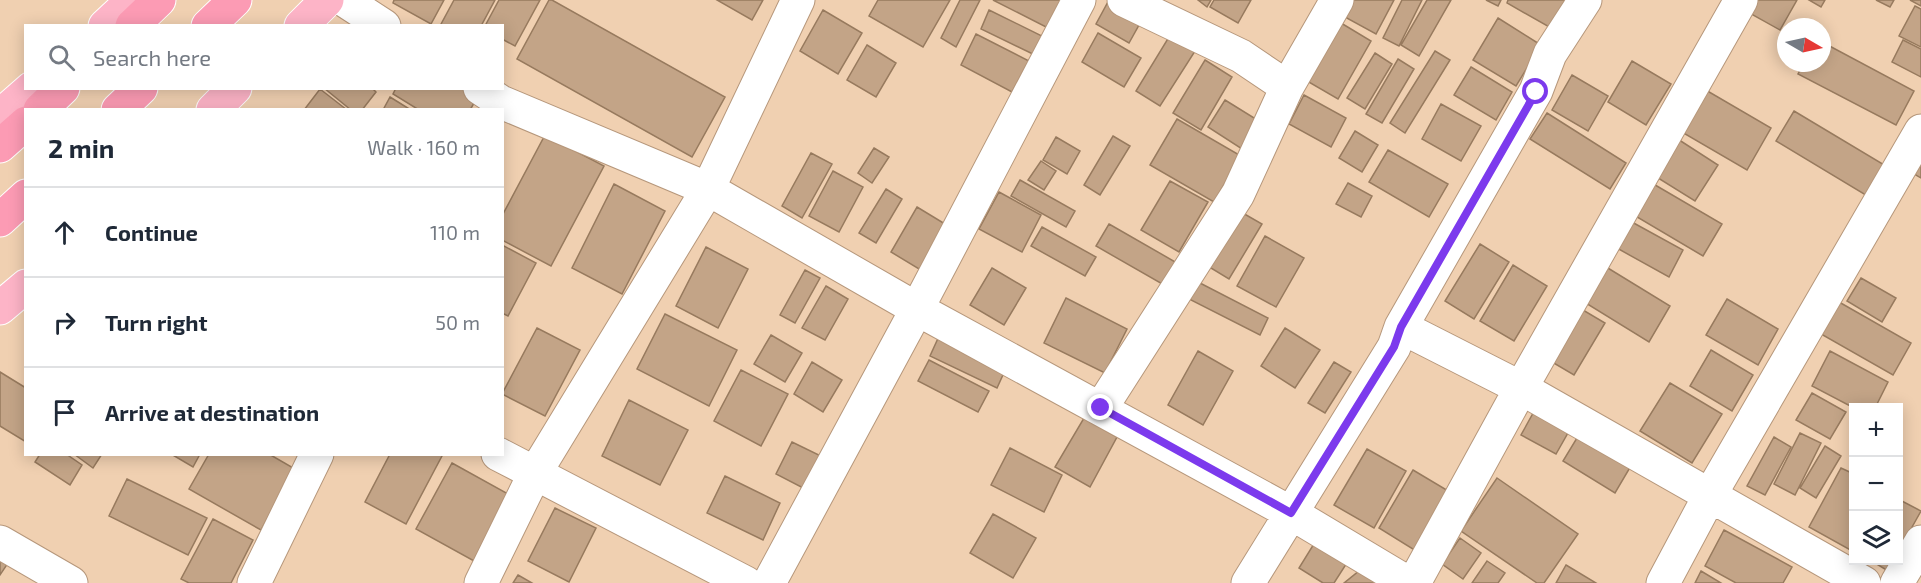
<!DOCTYPE html>
<meta charset="utf-8">
<style>
body{margin:0;font-family:"Exo 2",sans-serif;background:#f2f2f3;color:#1f2937}
.controls{position:absolute;right:18px;bottom:18px;display:grid;overflow:hidden;border-radius:0px;box-shadow:0 3px 15px #0003}
.controls button{width:54px;height:54px;display:grid;place-items:center;padding:0;border:0;border-bottom:2px solid #e0e1e3;background:#fff;color:#1f2937;font:30px sans-serif}
.compass{position:absolute;left:1777px;top:18px;width:54px;height:54px;border-radius:50%;background:#fff;box-shadow:0 3px 15px #0003;rotate:99deg}
.stop{position:absolute;width:18px;height:18px;margin:-14px;border:4px solid #7c3aed;border-radius:50%;background:#fff}
.stop.end{background:#7c3aed;border-color:#fff;box-shadow:0 2px 6px #0008}
.list{margin:0;padding:0;list-style:none}
h2{display:flex;justify-content:space-between;align-items:center;height:78px;margin:0;padding:0 24px;font-size:26px}
h2 small{font-size:20px;font-weight:400;color:#747a83}
.list li{display:grid;grid-template-columns:39px 1fr auto;gap:18px;align-items:center;box-sizing:border-box;height:90px;padding:0 24px;border-top:2px solid #e0e1e3}
.list b{display:block;font-size:22px;white-space:nowrap}
.list em{font-size:20px;font-style:normal;color:#747a83}
.icon{flex:none;width:33px;height:33px;fill:none;stroke:currentColor;stroke-width:2;stroke-linecap:round;stroke-linejoin:round}
.map{position:relative;flex:none;width:1921px;height:583px;overflow:hidden}
.search{position:absolute;background:#fff;box-shadow:0 3px 15px #0003;left:24px;top:24px;width:480px;height:66px;display:flex;align-items:center;gap:15px;box-sizing:border-box;padding:0 21px;border-radius:0px;color:#747a83;font-size:22px}
.panel{position:absolute;background:#fff;box-shadow:0 3px 15px #0003;left:24px;top:108px;width:480px;height:348px;border-radius:0px}
.map>svg:first-child{display:block}
</style>
<div class="map">
<svg width="1921" height="583" viewBox="0 0 1921 583">
<rect width="100%" height="100%" fill="#f0d0b1"/>
<path fill="#c3a487" stroke="#977a5e" stroke-width="1.5" d="M394 0H444L431 24 393 3Z
M454 0H495L481 26H440Z
M499 0H540L515 46 502 39V26H485Z
M549 0H552L725 97 692 157 517 59Z
M717 0H763L752 20Z
M878 0H950L923 47 869 16Z
M960 0H980L956 47 941 38Z
M993 0H1059L1061 1 1048 28Z
M1109 0 1144 16 1129 43 1096 24Z
M1198 0H1211L1207 7Z
M1214 0H1251L1238 23 1210 7Z
M1351 0H1394L1376 34 1343 16Z
M1402 0H1422L1399 46 1383 38Z
M1427 0H1451L1419 56 1401 45Z
M1486 0H1501L1498 6Z
M1508 0H1566L1551 28 1507 3Z
M1749 0H1797L1780 30 1744 10Z
M1809 0H1825L1821 7Z
M1876 0H1894L1890 7Z
M1910 0H1921V6Z
M1915 6 1921 9V47L1899 36Z
M823 10 862 33 838 74 800 51Z
M989 10 1048 39 1039 57 981 29Z
M1498 18 1541 45 1516 86 1473 60Z
M1341 23 1371 41 1338 99 1307 81Z
M1172 32 1197 48 1160 106 1136 91Z
M1098 33 1141 58 1124 87 1082 62Z
M976 34 1029 61 1012 92 961 65Z
M1903 40 1921 49V77L1892 62Z
M1822 42 1914 91 1896 125 1798 74 1804 63H1822Z
M867 45 896 63 876 97 847 80Z
M1435 51 1450 60 1405 133 1390 123Z
M1375 53 1392 64 1365 109 1347 98Z
M1398 59 1414 69 1382 123 1366 114Z
M1205 60 1232 77 1201 130 1173 113Z
M1632 61 1671 84 1646 125 1608 102Z
M1471 67 1512 92 1496 120 1454 95Z
M1572 75 1608 96 1588 131 1552 110Z
M1692 82 1771 128 1747 170 1668 124Z
M324 88H372L376 92 362 110H351Z
M396 88H472L480 93 470 110H419L393 94Z
M320 89 347 110H304Z
M1304 95 1346 118 1331 147 1289 124Z
M390 97 411 110H383Z
M1225 100 1259 121 1242 149 1208 127Z
M1441 104 1481 126 1461 161 1422 139Z
M1794 111 1886 166 1869 197 1776 141Z
M1547 113 1626 163 1610 189 1530 139Z
M1177 119 1241 156 1214 202 1150 165Z
M1355 131 1378 145 1362 172 1339 158Z
M545 135 604 166 551 266 502 240V216Z
M1113 136 1130 146 1100 195 1084 185Z
M1673 136 1718 165 1695 201 1650 173Z
M1056 137 1080 151 1067 174 1043 160Z
M874 148 889 157 872 183 858 173Z
M1388 150 1448 184 1429 217 1369 182Z
M811 153 832 164 802 218 782 206Z
M1041 161 1056 171 1044 190 1028 180Z
M1921 161V178L1914 174Z
M833 171 863 187 839 232 809 216Z
M1020 180 1075 211 1066 227 1011 196Z
M1170 181 1208 202 1179 252 1141 230Z
M1650 182 1722 224 1703 256 1632 214Z
M1348 183 1372 196 1361 217 1336 204Z
M614 184 665 211 622 294 572 268Z
M886 189 902 199 876 243 859 233Z
M999 192 1041 215 1022 252 979 229Z
M917 207 955 230 929 275 891 252Z
M1234 208 1262 224 1229 279 1201 262Z
M1630 221 1683 250 1669 277 1615 247Z
M1109 224 1177 263 1164 285 1096 246Z
M1042 227 1096 257 1085 276 1031 246Z
M1265 236 1304 258 1276 307 1237 286Z
M1480 244 1509 262 1474 319 1445 301Z
M502 245 536 263 508 316 502 313Z
M706 247 748 269 718 328 676 306Z
M1598 262 1670 306 1649 342 1576 297Z
M1513 265 1547 286 1514 341 1480 321Z
M992 268 1026 288 1004 325 970 305Z
M805 270 820 278 795 323 780 315Z
M1861 278 1896 298 1882 322 1847 301Z
M1198 282 1268 318 1260 335 1189 299Z
M826 286 848 299 825 340 802 328Z
M1066 298 1127 329 1105 373 1044 343Z
M1727 299 1778 329 1758 365 1706 335Z
M1566 300 1605 323 1574 375 1535 352Z
M1839 302 1911 343 1893 375 1821 334Z
M665 314 737 350 709 406 637 369Z
M537 328 580 350 545 416 502 394Z
M1285 328 1320 350 1295 388 1261 366Z
M940 334 1007 366 997 388 930 356Z
M771 335 802 353 785 382 754 364Z
M1711 350 1753 375 1732 411 1690 386Z
M1198 351 1233 371 1203 425 1168 405Z
M1830 351 1888 382 1875 408H1854L1812 386Z
M929 360 989 391 978 412 918 381Z
M812 362 842 380 823 412 794 394Z
M1334 362 1351 372 1325 413 1308 403Z
M741 370 788 394 761 446 714 421Z
M0 372 26 388V442L0 426Z
M1670 383 1722 414 1692 463 1640 431Z
M1812 393 1846 412 1830 439 1796 420Z
M1542 397 1577 417 1556 454 1521 435Z
M629 400 688 430 660 485 602 456Z
M1084 418 1117 437 1090 487 1055 467Z
M1583 428 1635 459 1615 493 1563 461Z
M1800 433 1821 443 1795 495 1774 484Z
M1774 437 1791 447 1765 495 1747 486Z
M792 442 823 457 807 490 776 474Z
M1825 446 1841 456 1816 498 1800 488Z
M1010 448 1062 475 1044 512 991 485Z
M1367 449 1406 471 1374 528 1334 505Z
M40 454H66L82 465 70 485 35 462Z
M74 454H102L93 468Z
M171 454H200L193 467Z
M209 454H269L295 469 261 530 189 489Z
M390 454H443L406 524 365 502Z
M452 463 510 495 474 561 416 529Z
M1841 468 1854 474V552L1809 527Z
M1413 470 1450 492 1416 551 1379 528Z
M725 476 780 503 763 540 707 513Z
M1497 478 1578 534 1544 583H1537L1461 531Z
M127 479 207 518 188 555 109 516Z
M1898 499 1921 511 1898 552Z
M555 508 596 528 569 582 528 561Z
M993 514 1036 538 1013 578 970 553Z
M213 519 253 540 231 583H189L181 579Z
M1724 530 1792 567 1783 583H1736L1705 566Z
M1320 534 1352 555 1334 583H1323L1299 568Z
M1460 538 1481 553 1463 579 1442 564Z
M0 553 10 560 0 575Z
M1870 560H1894L1888 571Z
M1487 561 1505 573 1498 583H1472Z
M1566 565 1596 583H1556Z
M1359 571 1379 583H1344Z
M1701 571 1721 583H1695Z
M518 575 532 583H513Z"/>
<g fill="none" stroke-linecap="round" stroke-linejoin="round">
<defs>
<path id="minor" d="M344 0 384 26
M1124 0 1241 56 1287 87
M480 88 501 102 708 189 917 309 1291 513 1408 583
M1401 327 1521 388 1864 583
M1101 408 1238 194 1287 87 1337 0
M498 454 746 583
M0 542 71 583
M254 583 317 454
M481 583 535 473 708 189 798 0
M769 583 917 309 1079 0
M1248 583 1394 347 1401 327 1536 91 1550 54 1585 0
M1414 583 1521 388 1741 0
M1663 583 1710 495 1921 131
M1897 583 1921 542"/>
<path id="primary" d="M105 26 133 0
M301 26 327 0
M213 110 235 88
M0 116 32 88
M0 308 26 286"/>
<path id="trunk" d="M132 26 159 0
M208 26 235 0
M40 110 63 88
M118 110 141 88
M0 146 26 123
M0 220 26 196"/>
</defs>
<use href="#minor" stroke="#b6977b" stroke-width="35"/>
<use href="#primary" stroke="#fff" stroke-width="35"/>
<use href="#trunk" stroke="#fff" stroke-width="35"/>
<use href="#minor" stroke="#fff" stroke-width="33"/>
<use href="#primary" stroke="#fdb4c7" stroke-width="33"/>
<use href="#trunk" stroke="#fc9bb4" stroke-width="33"/>
</g>
<g fill="none" stroke-linecap="round" stroke-linejoin="round">
<path stroke="#7c3aed" stroke-width="8" d="M1101 408 1291 513 1394 347 1401 327 1536 92"/>
</g>
</svg>
<div class="controls">
<button>+</button>
<button>−</button>
<button><svg class="icon" aria-label="layers" viewBox="0 0 24 24"><path d="M12 4l9 5-9 5-9-5zM3 14l9 5 9-5"/></svg></button>
</div>
<svg class="compass" viewBox="-18 -18 36 36"><path d="M0-13l5 13h-10z" fill="#e53935"/><path d="M0 13l5-13h-10z" fill="#747a83"/></svg>
<div class="stop" style="left:1536px;top:92px"></div>
<div class="stop end" style="left:1101px;top:408px"></div>
<div class="search"><svg class="icon" aria-label="search" viewBox="0 0 24 24"><circle cx="10" cy="10" r="6"/><path d="M15 15l6 6"/></svg>Search here</div>
<section class="panel">
<h2>2 min<small>Walk · 160 m</small></h2>
<ul class="list">
<li><svg class="icon" aria-label="ahead" viewBox="0 0 24 24"><path d="M12 20V5M6 11l6-6 6 6"/></svg><div><b>Continue</b></div><em>110 m</em></li>
<li><svg class="icon" aria-label="right" viewBox="0 0 24 24"><path d="M7 20v-9h11M14 6l5 5-5 5"/></svg><div><b>Turn right</b></div><em>50 m</em></li>
<li><svg class="icon" aria-label="arrive" viewBox="0 0 24 24"><path d="M6 21V4h12l-3 4 3 4H6"/></svg><div><b>Arrive at destination</b></div></li>
</ul>
</section>
</div>
